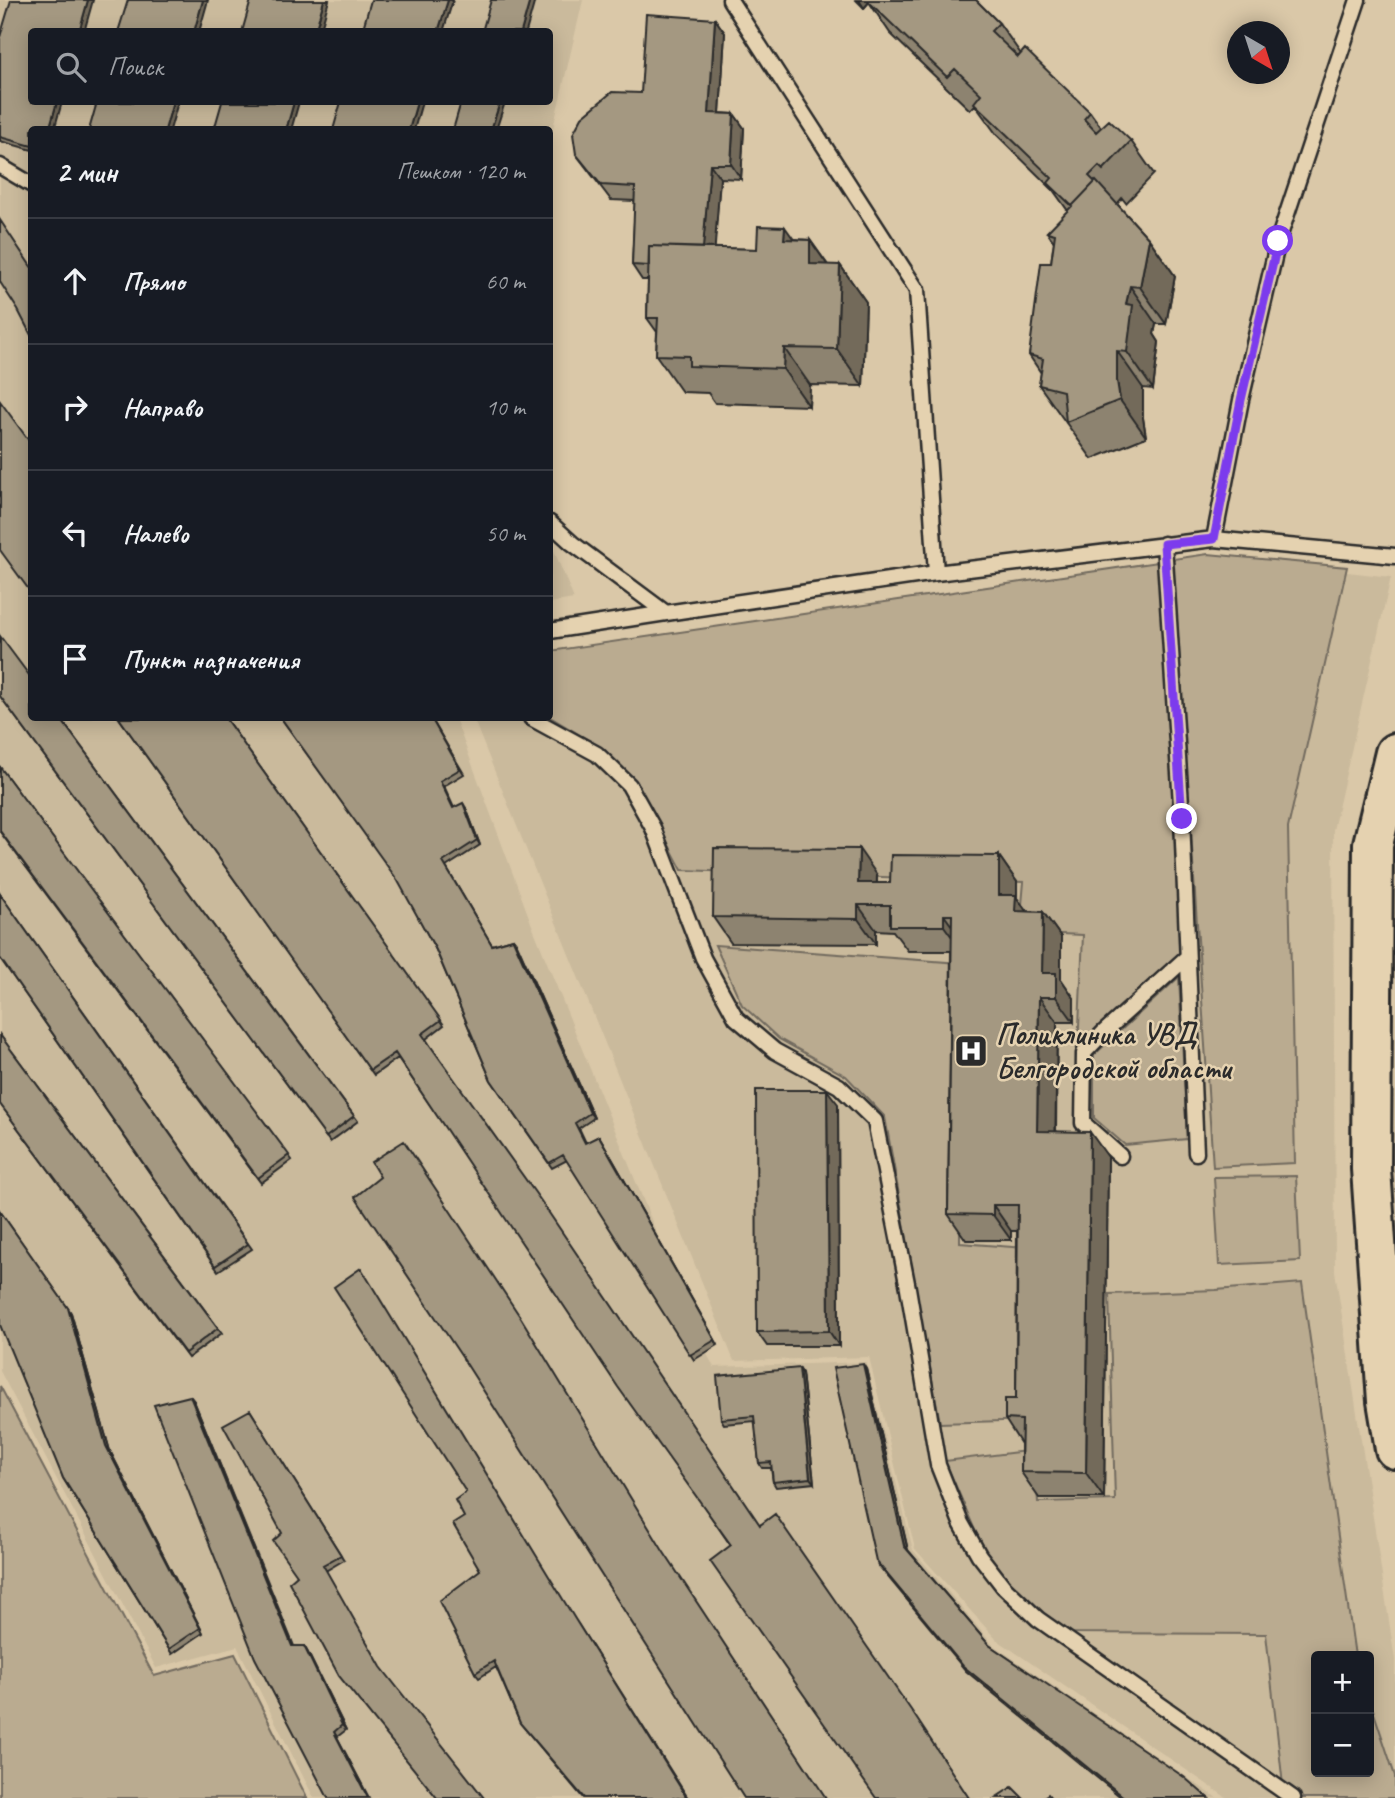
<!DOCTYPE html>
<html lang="ru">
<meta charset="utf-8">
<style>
body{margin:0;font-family:Caveat,sans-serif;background:#20242c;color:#f1f3f6}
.controls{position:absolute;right:21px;bottom:21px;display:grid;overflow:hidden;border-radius:7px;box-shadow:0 4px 18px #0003}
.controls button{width:63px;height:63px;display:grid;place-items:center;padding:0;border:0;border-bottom:2px solid #363941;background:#171b24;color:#f1f3f6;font:35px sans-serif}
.compass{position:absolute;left:1227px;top:21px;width:63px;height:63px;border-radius:50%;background:#171b24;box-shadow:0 4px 18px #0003;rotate:141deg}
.stop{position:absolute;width:21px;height:21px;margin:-16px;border:5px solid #7c3aed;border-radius:50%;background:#fff}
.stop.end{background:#7c3aed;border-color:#fff;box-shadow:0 2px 7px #0008}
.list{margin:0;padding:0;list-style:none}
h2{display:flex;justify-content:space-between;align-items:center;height:91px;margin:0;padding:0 28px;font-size:30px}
h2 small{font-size:23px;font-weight:400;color:#9ea1a6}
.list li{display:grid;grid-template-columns:46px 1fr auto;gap:21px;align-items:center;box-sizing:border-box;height:126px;padding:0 28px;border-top:2px solid #363941}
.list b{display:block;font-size:26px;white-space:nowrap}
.list em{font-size:23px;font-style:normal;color:#9ea1a6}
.icon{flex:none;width:38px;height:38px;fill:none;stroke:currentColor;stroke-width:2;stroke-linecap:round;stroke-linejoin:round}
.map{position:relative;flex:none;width:1395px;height:1798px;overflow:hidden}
.search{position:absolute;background:#171b24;box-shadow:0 4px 18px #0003;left:28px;top:28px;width:525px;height:77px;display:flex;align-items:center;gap:18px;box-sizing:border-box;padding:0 24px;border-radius:7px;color:#9ea1a6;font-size:26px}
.panel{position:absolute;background:#171b24;box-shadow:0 4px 18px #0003;left:28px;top:126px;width:525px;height:595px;border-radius:7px}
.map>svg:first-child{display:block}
</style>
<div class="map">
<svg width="1395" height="1798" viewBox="0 0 1395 1798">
<rect width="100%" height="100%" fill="#dac8a8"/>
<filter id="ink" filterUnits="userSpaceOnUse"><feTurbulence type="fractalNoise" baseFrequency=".0143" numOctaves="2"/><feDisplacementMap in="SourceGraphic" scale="14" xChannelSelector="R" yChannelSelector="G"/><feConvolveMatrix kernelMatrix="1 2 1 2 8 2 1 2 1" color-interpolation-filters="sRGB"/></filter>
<g filter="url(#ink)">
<path fill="#caba9c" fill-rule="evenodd" d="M0 0H583L550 141V130H32V718H455L533 928 702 1345 714 1367 866 1362 913 1550 993 1645 1217 1798H314L237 1646 156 1668 0 1371ZM32 32H550V102H32Z
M550 541 574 599 550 603Z
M1206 556 1391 577 1333 830 1335 1271 1395 1660V1798H1227L996 1639 915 1549 869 1357 734 1361 473 718H550V652ZM1316 1656H1369V1772H1316Z"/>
<path fill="#baab90" stroke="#726b5e" stroke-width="2" d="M1208 554 1347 567 1288 828 1295 1163 1213 1167 1173 559Z
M1158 562 1176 824 1180 956 1078 1049 1083 935 1037 933 1021 916 1024 882 682 870 640 790 602 748 550 717V651Z
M715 945 960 963V1243L1027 1248 1032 1420 940 1423 885 1117 846 1076 779 1039 742 1005Z
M1179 977 1187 1139 1125 1145 1094 1118V1055Z
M1296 1176 1300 1261 1219 1265 1214 1177Z
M1302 1283 1355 1656H1316V1772H1369V1698L1395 1776V1798H1301L1283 1785 1266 1634 1065 1633 1007 1580 984 1551 945 1461 1034 1450 1038 1502 1115 1500 1109 1294 1216 1290Z
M0 1386 154 1676 235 1654 307 1798H0Z"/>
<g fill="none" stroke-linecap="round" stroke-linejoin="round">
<defs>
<path id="service" d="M730 0 917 290 936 573
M0 166 32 185
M550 523 572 543 666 613 936 573 1214 539 1395 556
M1214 539 1241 400 1278 241 1358 0
M1164 544 1182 819 1196 1153
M550 631 666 613
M531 718 597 754 629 785 653 828 703 958 736 1018 775 1051 839 1086 875 1121 908 1288 938 1465 961 1523 979 1555 1003 1586 1038 1619 1293 1798
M1120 1156 1083 1123 1084 1053 1103 1033 1186 958"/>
<path id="secondary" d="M1395 753 1373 844 1371 1169 1387 1401 1395 1449"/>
</defs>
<use href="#service" stroke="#2b2b2b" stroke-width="19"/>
<use href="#secondary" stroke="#2b2b2b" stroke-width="44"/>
<use href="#service" stroke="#e5d2b0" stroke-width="14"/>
<use href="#secondary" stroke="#e5d2b0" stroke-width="38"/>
</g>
<path fill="#8d836f" stroke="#2b2b2b" stroke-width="2" d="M856 0H976L999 23 1021 54 1090 112 1101 127 1131 141 1154 174 1126 203 1122 198 1117 204 1149 239 1175 276 1166 324H1156L1154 334 1159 342 1153 389 1143 388V418L1146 437 1092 459 1039 385 1041 373 1029 355 1051 263 1054 242 1047 232 1068 211 1053 190 997 135 975 105 970 110 890 33 869 2 864 8Z
M715 19 725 33 720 113 734 114 744 128 741 179 720 178 714 248 757 249 794 239 810 240 828 265H840L866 302 863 386 810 385 809 406 715 403 708 393 682 392 656 355 657 332 647 318 648 280H642L632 265 635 201 611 200 576 154 641 93Z
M0 37 32 130V150L0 141Z
M0 696 60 718 358 1121 330 1142Z
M119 718H225L444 1025 426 1039 731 1546 398 1058 374 1075Z
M281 718H431L464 774 444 786 454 808H466L480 845 446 867 492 945 513 939 517 944 594 1118 579 1128 586 1143 599 1136 602 1141 718 1345 694 1360 567 1160 552 1168 491 1080 436 950 399 881Z
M0 767 292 1160 261 1183 0 832Z
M999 856 1017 882V898L1027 911 1043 912 1061 937V979L1074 998V1022H1057L1056 1131 1108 1157 1104 1498H1039L1021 1472V1444L1005 1419 1016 1399 1017 1231H1011V1240H966L948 1214 951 951H908L893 931 876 930V944L731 943 713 917 877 875V883H890Z
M0 894 252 1249 218 1271 0 958Z
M0 1035 222 1333 188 1358 0 1104Z
M838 1104 839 1346H767L757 1332Z
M0 1211 71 1313 110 1451 203 1633 172 1654 63 1478Z
M799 1368 802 1373 814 1483 776 1487 773 1482 771 1468H762L759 1463 755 1421 724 1424 721 1419Z
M866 1369 908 1550 989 1645 1208 1798H1122L966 1671 879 1566Z
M190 1396 194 1401 293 1646H304L307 1651 346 1730 337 1737 369 1798H328Z
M250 1410 344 1560 327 1570 297 1575 282 1533Z
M466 1492 578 1624 688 1798H583L520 1723 496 1667 479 1678 475 1673 480 1570 464 1517Z"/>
<path fill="#736a5a" stroke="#2b2b2b" stroke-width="2" d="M88 0H93L84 32H79Z
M203 0H208L199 32H194Z
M324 0H329L320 32H315Z
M448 0H453L443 32H438Z
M530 0H535L526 32H521Z
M859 0H871L864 8Z
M715 19 725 33 719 128 709 113Z
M57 102H62L54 130H49Z
M173 102H178L170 130H165Z
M294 102H299L291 130H286Z
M417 102H422L414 130H409Z
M500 102H505L496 130H491Z
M734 114 744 128 741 179 731 164Z
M710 164 720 178 712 284 701 269Z
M785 227 810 262V240L836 277V301L784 239Z
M1149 239 1175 276 1166 324 1140 287Z
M840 265 866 302 863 386 837 349Z
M1130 286 1156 324 1154 334 1159 342 1153 389 1127 352 1126 304Z
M784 348 810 385 809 406 783 369Z
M1117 351 1143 388V418L1146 437 1120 400 1117 381Z
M463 803 466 808 480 845 477 840Z
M859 849 877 875 876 905 858 883Z
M999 856 1017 882V898L1033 921V937L999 895Z
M858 905 876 930V944L858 919Z
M1043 912 1061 937V979L1074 998V1022L1056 997 1042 973Z
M944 915 962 940V951L944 926Z
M513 939 517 944 594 1118 590 1113Z
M1039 997 1057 1022 1055 1157 1037 1131Z
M827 1090 838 1104 839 1346 829 1331Z
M1090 1132 1108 1157 1104 1498 1086 1473Z
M599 1136 602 1141 718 1345 715 1340Z
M993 1205 1011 1231V1240L993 1215Z
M68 1308 71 1313 110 1451 203 1633 106 1446Z
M863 1364 866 1369 908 1551 904 1546Z
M799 1368 802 1373 814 1483 810 1478Z
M190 1396 194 1401 296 1651 292 1646Z
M304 1646 307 1651 346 1730 342 1725Z
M334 1732 337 1737 369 1798H368Z"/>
<path fill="#a49881" stroke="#2b2b2b" stroke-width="2" d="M11 0H88L79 32H32V102H57L49 130H32V146L0 137V37Z
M128 0H203L194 32H118Z
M251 0H324L315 32H242Z
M371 0H448L438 32H362Z
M491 0H530L521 32H482Z
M867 0H976L999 23 991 31 1018 57 1025 49 1090 112 1084 119 1096 132 1109 120 1131 141 1103 170 1099 166 1089 176 1095 182 1072 206 1048 183 1052 178 974 103 981 94 955 69 947 77Z
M646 14 715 19 709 113 734 114 731 164H710L703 248 649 246V266L632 265 635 187 601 185 576 154 573 134 582 117 612 92 641 93Z
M97 102H173L165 130H89Z
M222 102H294L286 130H214Z
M341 102H417L409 130H333Z
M461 102H500L491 130H453Z
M1096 181 1149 239 1140 287 1130 286 1126 304 1133 305 1127 352 1117 351V381L1120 400 1066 422 1063 391 1039 385 1043 359 1029 355 1041 263H1051L1055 234 1047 232Z
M0 220 32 268V337L18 310 0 282Z
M758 226 785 227 784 239 810 240V264L840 265 837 349 784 348 783 369 689 366V356L656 355 658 318H647L649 246 757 249Z
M0 401 32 445V594L0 550Z
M0 636 32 679V718H60L354 1116 326 1137 0 696Z
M119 718H225L441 1020 422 1034 541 1201 760 1525 775 1514 911 1710 969 1798H876L710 1561 731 1545 618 1387 395 1053 370 1070Z
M281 718H431L460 769 440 781 453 808 463 803 477 840 443 862 492 945 513 939 590 1113 575 1123 585 1143 599 1136 715 1340 690 1355 563 1155 549 1163 491 1080 436 950 398 881Z
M0 767 289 1155 258 1178 0 831Z
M714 848 859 849 858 883H890L891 855 999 856V895H1016L1015 911 1043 912 1042 973H1056V997H1039L1037 1131 1090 1132 1086 1473 1021 1472 1022 1420 1005 1419V1399H1016L1018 1205H993V1215L948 1214 952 915H944V926H890V905H858V919L713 917Z
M0 894 248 1244 215 1266 0 958Z
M0 1035 218 1328 185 1353 0 1104Z
M756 1090H827L829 1331 757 1332Z
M404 1141 521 1318 663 1551 826 1798H744L462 1357 355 1197 380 1177 371 1162Z
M0 1211 68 1308 106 1446 200 1628 169 1649 63 1478 0 1325Z
M361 1268 575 1619 687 1798H584L520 1723 494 1661 475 1673 439 1601 480 1570 453 1524 464 1517 455 1500 466 1492 334 1287Z
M863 1364 904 1546 989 1645 1184 1777 1208 1798H1125L963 1666 876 1561 833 1368Z
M799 1368 810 1478 773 1482 771 1462 759 1463 754 1416 721 1419 717 1376Z
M190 1396 292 1646H304L342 1725 334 1732 368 1798H328L255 1658 154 1405Z
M250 1410 341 1555 323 1565 381 1667 484 1798H437L339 1676 289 1582 297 1575 273 1541 282 1533 223 1425Z
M1012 1787 1023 1798H995Z
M1048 1794 1051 1798H1042Z"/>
</g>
<g fill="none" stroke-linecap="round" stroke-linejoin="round" filter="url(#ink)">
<path stroke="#7c3aed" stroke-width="9" d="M1182 819 1164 544 1214 539 1241 400 1278 241"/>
</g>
<defs>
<symbol id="hospital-square" viewBox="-11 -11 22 22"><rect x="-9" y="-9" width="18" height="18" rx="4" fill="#2b2b2b" stroke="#e5d2b0"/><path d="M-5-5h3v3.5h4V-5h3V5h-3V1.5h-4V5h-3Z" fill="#fff"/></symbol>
</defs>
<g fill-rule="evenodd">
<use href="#hospital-square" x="952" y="1032" width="38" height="38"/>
</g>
<g text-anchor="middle" stroke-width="5" stroke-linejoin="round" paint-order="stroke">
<g font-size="30" font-weight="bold" fill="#2b2b2b" stroke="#e5d2b0" text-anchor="start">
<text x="996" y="1044">Поликлиника УВД<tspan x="996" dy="34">Белгородской области</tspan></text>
</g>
</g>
</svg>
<div class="controls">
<button>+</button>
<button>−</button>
</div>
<svg class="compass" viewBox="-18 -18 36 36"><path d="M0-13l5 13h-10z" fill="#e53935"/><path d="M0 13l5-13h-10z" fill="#9ea1a6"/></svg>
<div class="stop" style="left:1278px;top:241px"></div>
<div class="stop end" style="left:1182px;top:819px"></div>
<div class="search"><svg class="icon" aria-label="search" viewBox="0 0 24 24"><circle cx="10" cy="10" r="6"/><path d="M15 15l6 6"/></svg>Поиск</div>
<section class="panel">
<h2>2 мин<small>Пешком · 120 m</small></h2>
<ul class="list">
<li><svg class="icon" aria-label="ahead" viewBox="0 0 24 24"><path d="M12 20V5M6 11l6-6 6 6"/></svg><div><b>Прямо</b></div><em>60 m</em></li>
<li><svg class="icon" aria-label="right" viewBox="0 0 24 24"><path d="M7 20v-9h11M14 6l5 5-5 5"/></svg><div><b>Направо</b></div><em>10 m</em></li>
<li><svg class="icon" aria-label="left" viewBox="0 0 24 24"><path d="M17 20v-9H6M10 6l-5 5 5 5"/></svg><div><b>Налево</b></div><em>50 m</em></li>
<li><svg class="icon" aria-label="arrive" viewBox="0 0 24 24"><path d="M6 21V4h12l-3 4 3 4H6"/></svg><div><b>Пункт назначения</b></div></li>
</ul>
</section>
</div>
